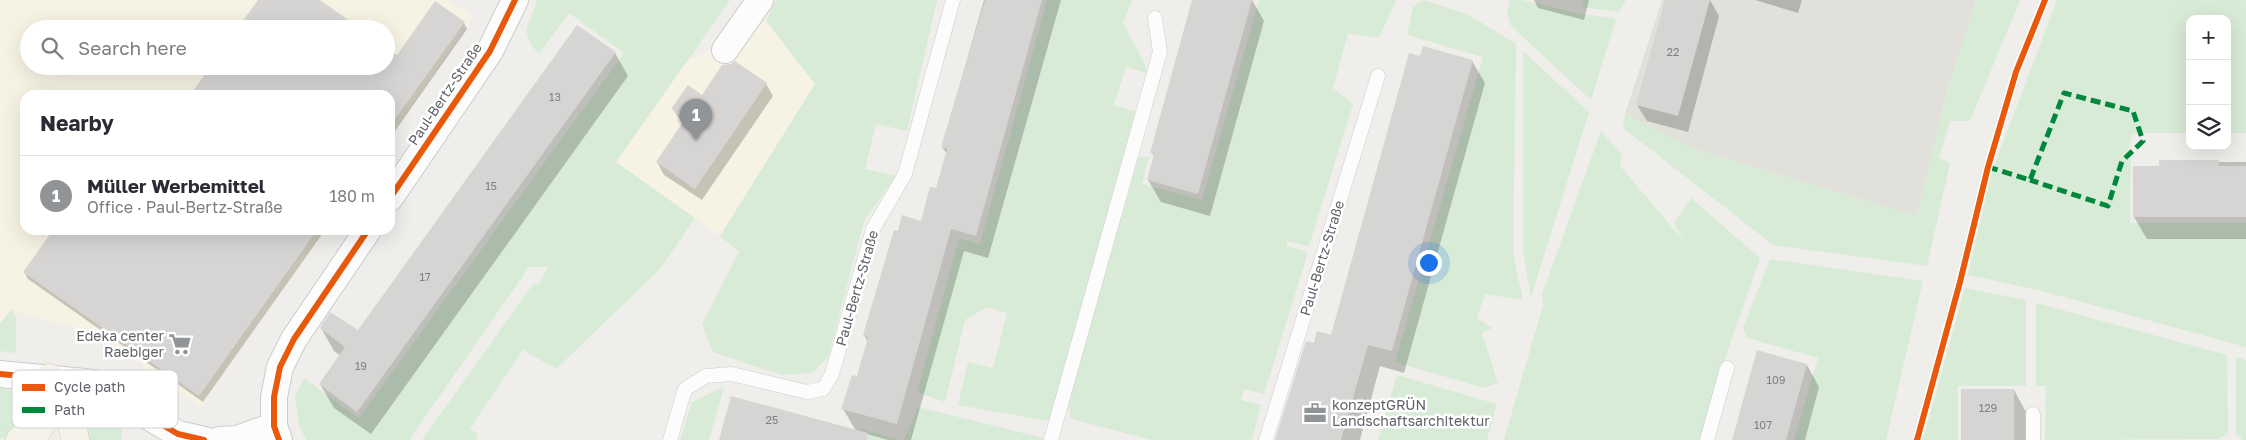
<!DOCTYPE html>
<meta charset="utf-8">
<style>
body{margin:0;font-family:"Golos Text",sans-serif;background:#f2f2f3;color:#2b2b33}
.controls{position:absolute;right:15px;top:15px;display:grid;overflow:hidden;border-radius:10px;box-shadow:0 5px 20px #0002}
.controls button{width:45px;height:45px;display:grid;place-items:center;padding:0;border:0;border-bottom:1px solid #e1e1e2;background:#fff;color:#2b2b33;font:25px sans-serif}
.you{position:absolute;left:1428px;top:262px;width:18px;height:18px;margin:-12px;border:4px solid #fff;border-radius:50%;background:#1a73e8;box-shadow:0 0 0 8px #1a73e833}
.badge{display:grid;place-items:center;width:32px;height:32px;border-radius:50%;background:#919496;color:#fff;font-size:16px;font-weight:700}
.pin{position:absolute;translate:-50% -41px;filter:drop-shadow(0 1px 2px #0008)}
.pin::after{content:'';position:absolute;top:26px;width:18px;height:15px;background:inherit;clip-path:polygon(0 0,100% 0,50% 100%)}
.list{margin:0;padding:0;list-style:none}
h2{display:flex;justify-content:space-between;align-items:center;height:65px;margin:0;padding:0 20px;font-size:21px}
h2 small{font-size:16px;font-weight:400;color:#7c7c81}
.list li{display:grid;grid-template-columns:32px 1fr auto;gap:15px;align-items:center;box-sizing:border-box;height:80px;padding:0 20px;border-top:1px solid #e1e1e2}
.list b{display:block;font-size:19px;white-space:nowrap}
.list p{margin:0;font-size:16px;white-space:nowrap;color:#7c7c81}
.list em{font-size:16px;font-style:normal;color:#7c7c81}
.icon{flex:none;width:28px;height:28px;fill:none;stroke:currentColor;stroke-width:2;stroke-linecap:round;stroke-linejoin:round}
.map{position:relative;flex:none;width:2246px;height:440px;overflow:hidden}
.search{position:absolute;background:#fff;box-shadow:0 5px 20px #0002;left:20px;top:20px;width:375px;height:55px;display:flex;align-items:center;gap:12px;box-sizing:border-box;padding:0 18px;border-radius:28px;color:#7c7c81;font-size:19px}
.panel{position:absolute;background:#fff;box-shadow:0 5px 20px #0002;left:20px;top:90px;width:375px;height:145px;border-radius:15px}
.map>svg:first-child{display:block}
</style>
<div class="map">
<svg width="2246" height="440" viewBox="0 0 2246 440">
<rect width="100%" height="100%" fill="#efeeea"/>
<path fill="#f7f3e4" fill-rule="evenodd" d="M0 0H448L473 17 390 136V95H25V230H324L200 407 101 335 11 310 0 324ZM29 29H386V66H29Z
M766 21 815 84 720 236 616 162 684 63Z"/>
<path fill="#e2e0da" d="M1662 0H1976L1947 92 1917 216 1694 149 1625 114Z"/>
<path fill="#d8ebd6" d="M537 0H730L616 162 695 218 660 269 556 369 523 350 470 428 478 435 477 440H422L533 284 538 285 548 267H529L409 440H306L299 425 295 396 304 378 359 418 624 53 569 13 539 54C517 30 530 27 537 0Z
M776 0H937L907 131 876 124 865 169 896 176 864 221 828 358 811 373 781 375 713 352 702 324 739 252 720 236 815 84 766 21Z
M1047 0H1132L1123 23 1145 64 1147 73 1126 67 1114 105 1135 112 1049 421 958 405 968 362 993 368 1007 313 987 307 965 320 945 402 917 392 959 238 980 244Z
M1259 0H1396L1379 38 1348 33 1333 88 1353 104 1309 246 1287 241V246L1308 252 1264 394 1244 389 1241 400 1261 405 1252 440H1152L1071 419 1068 402 1139 157H1149L1142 184 1202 200Z
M1424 0 1469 15 1516 44 1513 253 1523 300 1485 294 1477 318 1492 328 1482 333 1498 383 1484 388 1395 362 1483 57 1407 35 1413 7Z
M1510 0H1522L1577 13 1616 19 1591 100 1511 26 1507 13Z
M1584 0H1626L1618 12 1582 7Z
M1976 0H2020L1970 121H1950L1939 158 1950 163 1927 266 1773 245 1623 128 1625 114 1694 149 1917 216 1947 92Z
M2057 0H2246V133H2227V19H2190V133H2133L2126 155 2131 158 2130 223H2246V347L2038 290 1968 275 1991 174Z
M1523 51 1589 112 1531 297 1523 252Z
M1601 131 1622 155 1620 166 1683 240 1674 223 1691 198 1760 258 1731 341 1700 440H1504L1543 305 1542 294Z
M1770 259 1923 281 1886 440H1794L1818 358 1747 338 1743 328Z
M1965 288 2026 300V386H1958V440H1923Z
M2036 303 2227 355 2228 434 2217 439 2045 440 2046 386H2036Z
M11 310 16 318V353L0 351V324Z
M2236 357 2246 360V440H2241V437L2236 434Z
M1397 375 1497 404 1487 440H1378Z
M724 387 709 440H680L692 402Z
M0 388 34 393 43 403 34 440 0 438Z
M97 399C126 405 126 415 121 440H86L84 410 89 401Z
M918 407 1043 438V440H904Z
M860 429 901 440H856Z"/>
<path fill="#0003" d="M984 0H1061L988 258 964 251 911 440H888L856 431 843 409 858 378 868 342 864 335 898 233 922 222 937 189 947 154 942 147Z
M1193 0H1252L1264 21 1210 216 1161 202 1148 180 1155 158 1152 153Z
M1534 0H1589L1584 20 1538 8Z
M1666 0H1710L1719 16 1688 132 1647 121 1637 105Z
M1755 0H1802L1798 13Z
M464 23 467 29 390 138V95H192L386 66 398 56Z
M615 53 628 76 371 434 334 408 320 384 341 356 334 351 321 328 358 332Z
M1421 58 1472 61 1485 83 1404 373 1380 366 1360 440H1276L1314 345 1332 336Z
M766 84 773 96 702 200 664 175 657 162 683 124 673 109 702 96Z
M2160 162H2246V239H2147L2134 217 2160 167Z
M54 230H325L203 402 28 279 24 272Z
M1807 365 1819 387 1805 440H1733Z
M2014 390 2026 412V440H1963Z"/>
<path fill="#d6d5d3" d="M258 0H320L361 29H237Z
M985 0H1042L976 236 951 229 897 424 841 409 852 375 857 376 868 337 863 335 894 230 898 231 902 215 921 221 930 187 936 188 947 149 941 147Z
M1192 0H1252L1198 194 1147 180 1154 154 1150 153Z
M1665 0H1710L1678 116 1636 105Z
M435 1 465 22 390 126V95H190L211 66H386V47L397 55Z
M577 25 616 52 357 412 319 384 345 347 320 328 330 312 358 330Z
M1423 46 1473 60 1392 351 1368 345 1341 440H1275L1306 341 1314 343 1317 331 1331 335 1409 53 1420 56Z
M735 61 767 83 695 189 656 162 685 119 671 109 688 85 702 95 722 65 731 64Z
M2159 160H2219V166H2246V217H2133V166H2159Z
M53 230H317L199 396 23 272Z
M1757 350 1807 364 1786 440H1732Z
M1961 389H2014V440H1961Z
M731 396 868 433 867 440H719Z"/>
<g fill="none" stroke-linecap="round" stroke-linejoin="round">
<defs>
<path id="lane" d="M2033 414V440
M670 440 685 389 706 376 732 374 807 392 823 389 832 374 873 229 905 174 953 0
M1051 440 1160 52 1155 18
M1266 440 1378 76
M1707 440 1727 368"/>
<path id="street" d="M725 50 760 0
M390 198 490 51 515 0
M0 374 95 383 116 393 139 411 178 434 204 440
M219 440 237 439 274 426
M279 440 274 426V397L280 367 294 339 368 230"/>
<path id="primary" d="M75 382 72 422 75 440
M20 440C48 434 48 402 49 378"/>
</defs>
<use href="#lane" stroke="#cbcccc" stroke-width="15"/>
<use href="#street" stroke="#cbcccc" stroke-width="28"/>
<use href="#primary" stroke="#d7ceb8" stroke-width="29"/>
<use href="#lane" stroke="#fdfcfc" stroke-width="14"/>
<use href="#street" stroke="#fdfcfc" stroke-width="26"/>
<use href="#primary" stroke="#f4f2e9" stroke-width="28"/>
<path stroke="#00873e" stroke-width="5" stroke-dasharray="10 5" stroke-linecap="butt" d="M1988 167 2030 180 2064 93 2133 111 2143 141 2122 161 2108 206 2030 180"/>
<defs>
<path id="cycleway" d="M390 198 490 51 515 0
M0 374 95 383 116 393 139 411 178 434 204 440
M279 440 274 426V397L280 367 294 339 368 230
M1917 440 1960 282 1988 167 2016 72 2045 0"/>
</defs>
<use href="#cycleway" stroke="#fff" stroke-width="9"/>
<use href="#cycleway" stroke="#e8590c" stroke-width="6"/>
</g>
<defs>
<symbol id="supermarket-bare" viewBox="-9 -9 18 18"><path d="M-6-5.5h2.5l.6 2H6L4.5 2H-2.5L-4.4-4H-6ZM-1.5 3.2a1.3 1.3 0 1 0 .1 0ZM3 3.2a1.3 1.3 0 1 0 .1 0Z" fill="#919496" stroke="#fff" stroke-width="2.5" paint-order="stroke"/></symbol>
<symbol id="office-bare" viewBox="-9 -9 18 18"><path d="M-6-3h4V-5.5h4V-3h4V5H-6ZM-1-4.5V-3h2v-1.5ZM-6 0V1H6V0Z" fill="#919496" stroke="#fff" stroke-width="2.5" paint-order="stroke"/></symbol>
</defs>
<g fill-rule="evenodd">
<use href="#supermarket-bare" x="164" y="328" width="32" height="32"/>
<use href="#office-bare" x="1299" y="397" width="32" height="32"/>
</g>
<g text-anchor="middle" stroke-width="5" stroke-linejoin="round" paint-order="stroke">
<g font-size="11" fill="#7e8184">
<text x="1673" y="56">22</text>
<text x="555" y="101">13</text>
<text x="491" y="190">15</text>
<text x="425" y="281">17</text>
<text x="361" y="370">19</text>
<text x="1776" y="384">109</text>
<text x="1988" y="412">129</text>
<text x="772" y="424">25</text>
<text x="1763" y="429">107</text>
</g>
<g font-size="14" fill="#5f6368" stroke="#fff">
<text transform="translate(445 94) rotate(-56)" y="5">Paul-Bertz-Straße</text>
<text transform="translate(1322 258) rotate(-73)" y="5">Paul-Bertz-Straße</text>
<text transform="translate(857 288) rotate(-74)" y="5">Paul-Bertz-Straße</text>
</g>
<g font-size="14" fill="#5f6368" stroke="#fff" text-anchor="end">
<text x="164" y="341">Edeka center<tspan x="164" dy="16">Raebiger</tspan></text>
<text x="1332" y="410" text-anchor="start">konzeptGRÜN<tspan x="1332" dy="16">Landschaftsarchitektur</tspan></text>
</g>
</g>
<rect x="12" y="370" width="166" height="58" rx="8" fill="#fff" stroke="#cfd0d2" stroke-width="1"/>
<rect x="22" y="384" width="23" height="7" fill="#e8590c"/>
<rect x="22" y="407" width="23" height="6" fill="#00873e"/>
<g font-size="14" fill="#5f6368">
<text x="54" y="392">Cycle path</text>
<text x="54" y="415">Path</text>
</g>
</svg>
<div class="controls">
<button>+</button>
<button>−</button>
<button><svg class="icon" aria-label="layers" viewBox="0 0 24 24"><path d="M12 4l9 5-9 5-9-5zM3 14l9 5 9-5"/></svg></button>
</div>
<div class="you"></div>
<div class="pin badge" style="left:696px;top:140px">1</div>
<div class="search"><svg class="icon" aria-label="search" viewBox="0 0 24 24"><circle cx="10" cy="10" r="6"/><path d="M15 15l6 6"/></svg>Search here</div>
<section class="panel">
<h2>Nearby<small></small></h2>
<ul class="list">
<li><span class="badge">1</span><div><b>Müller Werbemittel</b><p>Office · Paul-Bertz-Straße</p></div><em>180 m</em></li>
</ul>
</section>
</div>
